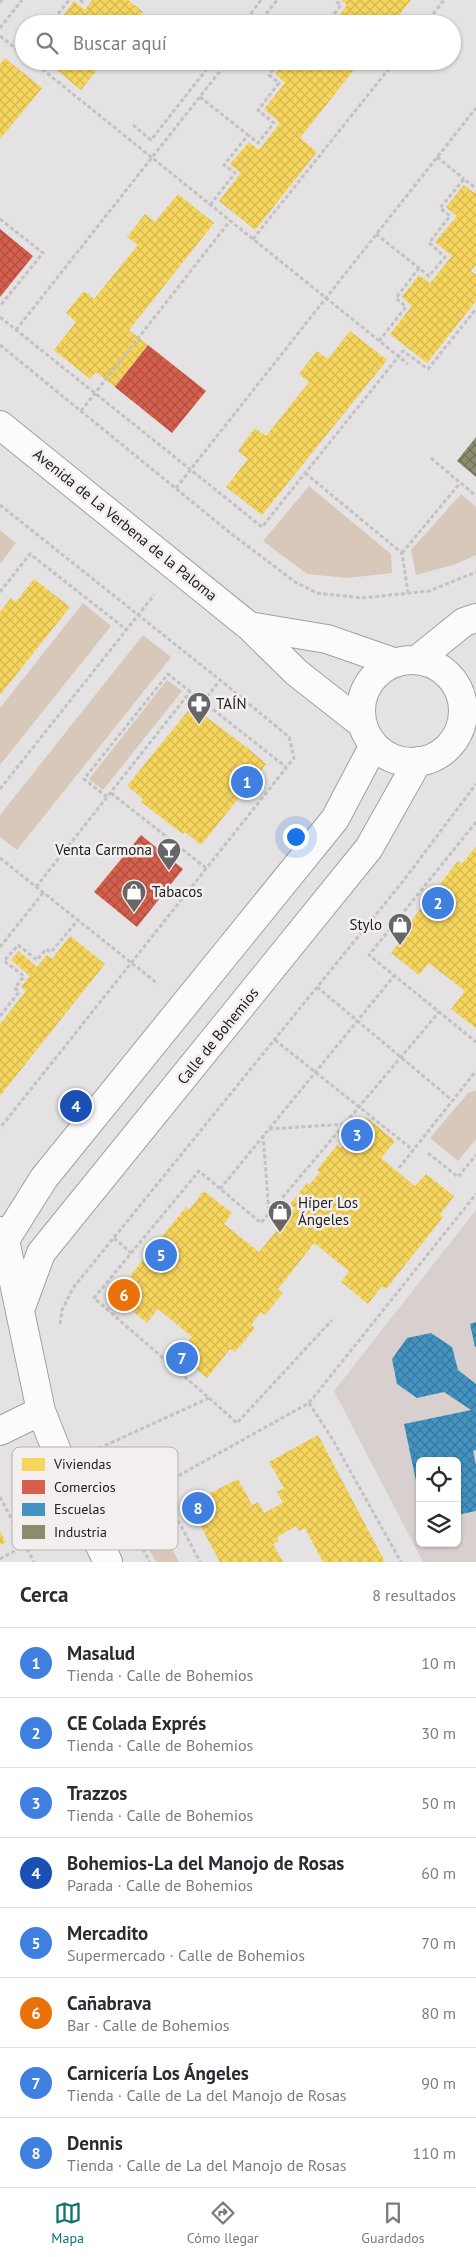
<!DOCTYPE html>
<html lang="es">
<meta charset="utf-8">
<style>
body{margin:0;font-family:"PT Sans",sans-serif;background:#f7f7f7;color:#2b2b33}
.controls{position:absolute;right:15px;bottom:15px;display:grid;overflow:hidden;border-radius:8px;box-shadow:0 1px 4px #0004}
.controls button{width:45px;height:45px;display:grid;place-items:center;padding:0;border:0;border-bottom:1px solid #e1e1e2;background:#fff;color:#2b2b33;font:25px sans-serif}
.you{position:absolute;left:295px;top:836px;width:18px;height:18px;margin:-12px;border:4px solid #fff;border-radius:50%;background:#1a73e8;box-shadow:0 0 0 8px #1a73e833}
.badge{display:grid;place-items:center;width:32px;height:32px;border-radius:50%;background:#0f766e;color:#fff;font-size:16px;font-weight:700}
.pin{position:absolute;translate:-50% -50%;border:2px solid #fff;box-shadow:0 1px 5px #0006}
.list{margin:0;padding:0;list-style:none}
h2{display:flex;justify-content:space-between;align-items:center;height:65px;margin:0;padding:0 20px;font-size:21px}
h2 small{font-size:16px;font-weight:400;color:#7c7c81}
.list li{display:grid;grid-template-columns:32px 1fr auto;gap:15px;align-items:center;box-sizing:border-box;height:70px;padding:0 20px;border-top:1px solid #e1e1e2}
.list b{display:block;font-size:19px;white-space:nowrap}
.list p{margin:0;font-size:16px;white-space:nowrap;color:#7c7c81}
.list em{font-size:16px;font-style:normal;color:#7c7c81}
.icon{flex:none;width:28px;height:28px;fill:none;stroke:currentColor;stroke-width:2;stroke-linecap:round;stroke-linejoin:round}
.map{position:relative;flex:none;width:476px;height:1562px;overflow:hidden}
.search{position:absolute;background:#fff;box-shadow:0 1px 4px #0004;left:15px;right:15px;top:15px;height:55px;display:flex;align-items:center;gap:12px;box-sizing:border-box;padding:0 18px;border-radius:28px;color:#7c7c81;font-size:19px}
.sheet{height:625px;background:#fff}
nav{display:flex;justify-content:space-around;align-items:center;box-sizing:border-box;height:70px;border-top:1px solid #e1e1e2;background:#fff;font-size:14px;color:#7c7c81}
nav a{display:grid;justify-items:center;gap:2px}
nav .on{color:#0f766e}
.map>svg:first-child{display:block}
</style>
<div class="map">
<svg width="476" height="1562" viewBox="0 0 476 1562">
<defs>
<pattern id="homes-cross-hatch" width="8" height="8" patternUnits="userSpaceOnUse" patternTransform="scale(1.25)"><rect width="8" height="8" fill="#f6d55c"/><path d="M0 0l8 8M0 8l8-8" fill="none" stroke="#d3b750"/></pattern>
<pattern id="shops-cross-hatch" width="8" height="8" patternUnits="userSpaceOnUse" patternTransform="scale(1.25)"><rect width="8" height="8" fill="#d6604d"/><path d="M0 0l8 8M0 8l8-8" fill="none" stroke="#ad4f40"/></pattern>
<pattern id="schools-cross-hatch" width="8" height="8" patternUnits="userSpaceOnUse" patternTransform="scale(1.25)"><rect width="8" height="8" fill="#4393c3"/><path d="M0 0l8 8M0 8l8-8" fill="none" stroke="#38789e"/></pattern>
<pattern id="industry-cross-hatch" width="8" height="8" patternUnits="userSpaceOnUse" patternTransform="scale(1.25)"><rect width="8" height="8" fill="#8c8c6e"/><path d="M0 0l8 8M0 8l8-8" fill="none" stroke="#72725a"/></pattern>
</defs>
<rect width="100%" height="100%" fill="#e4e2e2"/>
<path fill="#d7d0cf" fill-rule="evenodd" d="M476 1210V1562H423L334 1391ZM420 1461H457V1543H420Z"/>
<path fill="#d8c8b9" d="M309 486 391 554 392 573 347 578 307 574 263 541Z
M461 494 476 507V555L456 564 416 575 411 550Z
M0 530 16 543 0 564Z
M83 603 111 626 0 765V708Z
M143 635 171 657 17 850 0 837V815Z
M167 680 182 691 103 790 89 779Z
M476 1090V1139L458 1161 430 1138 468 1093Z
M157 1521 179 1562H156L139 1531Z"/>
<path fill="url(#homes-cross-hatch)" d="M92 0H128L143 12 134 24H57L74 1 85 10Z
M341 0H411L392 24H332L347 5Z
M5 58 42 88 0 139V64Z
M46 61H104L81 90Z
M285 61H361L300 138 317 152 255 230 219 201 241 173 230 164 249 142 259 150 280 123 264 109 285 83 275 74Z
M464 185 474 193 476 190V265L471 271 476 275V301L427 363 390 334 412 306 402 297 419 275 430 283 452 256 435 242 457 216 446 207Z
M178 194 214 223 129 330 148 345 115 387 96 372 90 379 54 350 76 322 66 313 84 291 94 299 138 245 127 237 145 214 155 222Z
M350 331 387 360 262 515 226 487 248 459 238 451 255 428 266 436 309 382 299 374 317 351 328 359Z
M34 579 70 607 0 695V612L11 598 16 602Z
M192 706 250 750 266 764 201 845 185 832 183 834 141 802 143 799 127 786Z
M476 846V1028L451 1009 465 991 429 963 419 975 391 953 407 932 404 930 458 861 462 864Z
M70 936 105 964 0 1096V1024L26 991 21 987 30 976 11 960 19 951 37 967 47 955 52 959Z
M366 1117 395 1141 381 1158 415 1186 426 1174 454 1196 440 1215 443 1217 386 1289 382 1286 368 1304 341 1282 349 1271 314 1243 278 1289 283 1293 265 1315 261 1312 251 1325 255 1328 235 1352 230 1349 207 1378 178 1354 192 1337 158 1309 147 1323 118 1299 134 1279 130 1276 186 1207 189 1210 204 1191 232 1213 224 1224 259 1252 295 1208 290 1204 307 1183 309 1185 320 1172 317 1170 337 1145 341 1148Z
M318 1435 385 1562H323L305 1528 299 1531 296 1526 277 1537 279 1541 273 1544 283 1562H220L189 1504 238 1479 252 1505 258 1502 264 1513 283 1503 277 1492 284 1488 269 1462Z
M0 1531 6 1542 0 1545Z"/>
<path fill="url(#shops-cross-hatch)" d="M0 229 33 256 0 297Z
M148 345 206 391 172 433 115 387Z
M141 835 183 869 137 927 94 892Z"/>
<path fill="url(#schools-cross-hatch)" d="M476 1322V1347H475L470 1324Z
M431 1333 452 1347 458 1370 476 1384V1450L473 1451 476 1465V1511L457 1515V1461H420L419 1495 404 1424 471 1410 444 1392 417 1398 397 1384 392 1359 407 1338Z"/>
<path fill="url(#industry-cross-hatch)" d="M476 437V477L457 461Z"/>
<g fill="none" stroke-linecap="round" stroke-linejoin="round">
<defs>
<path id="minor" d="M0 425 249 626 297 673 362 724
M249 626 327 639 396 663
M417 660 464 622 476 618
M361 711a51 51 0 1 1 102 0a51 51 0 1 1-102 0Z
M0 1231 5 1240 41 1411 72 1489 108 1562
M5 1240 44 1178 335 819 374 745
M20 1310 41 1253 369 848 418 761
M0 1431 41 1411"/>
</defs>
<use href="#minor" stroke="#a2a1a1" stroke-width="30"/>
<path stroke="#c3c2c2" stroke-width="3" stroke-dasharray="4 2.5" stroke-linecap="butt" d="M80 0 83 2 85 0
M0 3 2 0
M261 20 265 24
M50 24 69 0
M243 24 261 0
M258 24 277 0
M326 24 341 5 334 0
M425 24 444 0
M0 28 22 0
M0 36 24 55
M32 61 408 364
M200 97 248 135
M133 125 151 140 213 61
M437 157 464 179
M210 205 235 173 224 165 248 135 258 143 274 123 258 110 279 83 269 75 280 61
M0 219 43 253 0 306
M376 234 419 268
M253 239 395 61
M0 317 262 527 403 351 428 369 476 309
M16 330 228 61
M379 341 406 307 396 298 419 268 429 276 445 257 429 243 450 216 440 208 464 179 473 186 476 183
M0 345 229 532 295 582 317 593 362 598 429 591 476 572
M81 411 230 221
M431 458 476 496
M305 473 402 553 408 593
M176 488 476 108
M0 505 220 680 289 737 294 758 0 1128
M402 553 460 483
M0 592 30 554 127 630
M203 702 220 680
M0 789 154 595
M111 793 206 868
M107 797 84 779 168 674 286 767
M476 822 369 955 476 1042
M0 858 158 984
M36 887 190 692
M0 947 43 893
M317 987 452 1100
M0 1016 19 992 15 988 24 976 4 961 18 945 37 960 46 949 51 952 78 920
M275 1040 413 1150
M269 1129 345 1124
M263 1135 269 1213
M428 1153 458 1177 476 1155
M399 1168 476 1071
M220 1189 394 976
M114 1238 131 1253
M60 1324 62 1310 73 1288 404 880 476 784
M209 1398 237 1423 332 1320
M309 1403 333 1440 401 1562
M93 1451 209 1398 94 1298 199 1171 261 1223 439 1012
M160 1486 200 1562
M0 1497 34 1562
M121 1506 160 1486 309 1403 476 1194
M143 1549 150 1562
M0 1559 25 1545"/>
<use href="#minor" stroke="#fbfbfb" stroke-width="28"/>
</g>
<defs>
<symbol id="pharmacy-pin" viewBox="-11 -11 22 30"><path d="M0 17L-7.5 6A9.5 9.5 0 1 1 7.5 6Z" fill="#676565" stroke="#f3efee"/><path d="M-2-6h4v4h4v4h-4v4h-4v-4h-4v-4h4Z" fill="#fff"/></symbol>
<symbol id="bar-pin" viewBox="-11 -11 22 30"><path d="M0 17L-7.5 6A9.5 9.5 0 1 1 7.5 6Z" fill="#676565" stroke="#f3efee"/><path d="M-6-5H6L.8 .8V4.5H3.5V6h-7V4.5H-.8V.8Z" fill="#fff"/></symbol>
<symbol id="shop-pin" viewBox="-11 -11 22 30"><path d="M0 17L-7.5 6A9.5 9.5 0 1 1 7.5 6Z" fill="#676565" stroke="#f3efee"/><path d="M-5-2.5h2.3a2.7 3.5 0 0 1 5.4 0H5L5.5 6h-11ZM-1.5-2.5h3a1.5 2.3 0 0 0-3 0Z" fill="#fff"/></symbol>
</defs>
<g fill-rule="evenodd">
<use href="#pharmacy-pin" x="185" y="690" width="28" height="38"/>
<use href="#bar-pin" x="155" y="836" width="28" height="38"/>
<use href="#shop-pin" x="120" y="878" width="28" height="38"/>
<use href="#shop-pin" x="386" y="911" width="28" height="38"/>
<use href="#shop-pin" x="266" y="1198" width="28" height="38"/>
</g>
<g text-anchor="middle" stroke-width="5" stroke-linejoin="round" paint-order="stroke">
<g font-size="15" fill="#232121" stroke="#f3efee">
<text transform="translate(125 525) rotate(39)" y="5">Avenida de La Verbena de la Paloma</text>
<text transform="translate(218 1036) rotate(-51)" y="5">Calle de Bohemios</text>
</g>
<g font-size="15" fill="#232121" stroke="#f3efee" text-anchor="start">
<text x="216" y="709">TAÍN</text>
<text x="152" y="855" text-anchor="end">Venta Carmona</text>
<text x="152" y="897">Tabacos</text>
<text x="382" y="930" text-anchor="end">Stylo</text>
<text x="298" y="1208">Híper Los<tspan x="298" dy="17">Ángeles</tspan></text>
</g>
</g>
<rect x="12" y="1447" width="166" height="103" rx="8" fill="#f3efee" stroke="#b5b1b0" stroke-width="1"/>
<rect x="22" y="1458" width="23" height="13" fill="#f6d55c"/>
<rect x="22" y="1480" width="23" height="14" fill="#d6604d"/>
<rect x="22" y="1503" width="23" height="13" fill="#4393c3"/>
<rect x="22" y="1525" width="23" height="14" fill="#8c8c6e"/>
<g font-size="14" fill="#232121">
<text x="54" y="1469">Viviendas</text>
<text x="54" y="1492">Comercios</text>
<text x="54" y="1514">Escuelas</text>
<text x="54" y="1537">Industria</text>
</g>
</svg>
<div class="controls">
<button><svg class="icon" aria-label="locate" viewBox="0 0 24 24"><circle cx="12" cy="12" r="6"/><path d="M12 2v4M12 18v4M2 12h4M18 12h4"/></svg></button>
<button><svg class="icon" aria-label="layers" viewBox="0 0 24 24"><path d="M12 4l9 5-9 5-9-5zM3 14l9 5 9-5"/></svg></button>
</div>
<div class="you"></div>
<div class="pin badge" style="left:247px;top:782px;background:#3f7fe0">1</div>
<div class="pin badge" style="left:438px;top:903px;background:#3f7fe0">2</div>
<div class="pin badge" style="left:357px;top:1135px;background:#3f7fe0">3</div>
<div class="pin badge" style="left:76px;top:1106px;background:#1a4fb4">4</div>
<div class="pin badge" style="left:161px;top:1255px;background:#3f7fe0">5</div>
<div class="pin badge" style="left:124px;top:1295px;background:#e8710a">6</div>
<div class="pin badge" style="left:182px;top:1358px;background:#3f7fe0">7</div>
<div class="pin badge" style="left:198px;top:1508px;background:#3f7fe0">8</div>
<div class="search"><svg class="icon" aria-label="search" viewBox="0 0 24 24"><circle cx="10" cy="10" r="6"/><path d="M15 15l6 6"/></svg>Buscar aquí</div>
</div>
<section class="sheet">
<h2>Cerca<small>8 resultados</small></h2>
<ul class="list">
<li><span class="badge" style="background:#3f7fe0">1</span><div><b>Masalud</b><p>Tienda · Calle de Bohemios</p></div><em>10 m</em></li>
<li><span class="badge" style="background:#3f7fe0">2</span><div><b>CE Colada Exprés</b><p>Tienda · Calle de Bohemios</p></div><em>30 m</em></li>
<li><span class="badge" style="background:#3f7fe0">3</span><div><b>Trazzos</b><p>Tienda · Calle de Bohemios</p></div><em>50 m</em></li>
<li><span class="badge" style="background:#1a4fb4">4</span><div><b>Bohemios-La del Manojo de Rosas</b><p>Parada · Calle de Bohemios</p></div><em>60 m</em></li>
<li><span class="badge" style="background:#3f7fe0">5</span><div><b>Mercadito</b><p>Supermercado · Calle de Bohemios</p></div><em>70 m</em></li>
<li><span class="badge" style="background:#e8710a">6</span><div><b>Cañabrava</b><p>Bar · Calle de Bohemios</p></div><em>80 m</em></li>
<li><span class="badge" style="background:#3f7fe0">7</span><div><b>Carnicería Los Ángeles</b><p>Tienda · Calle de La del Manojo de Rosas</p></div><em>90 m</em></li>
<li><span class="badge" style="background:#3f7fe0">8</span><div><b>Dennis</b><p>Tienda · Calle de La del Manojo de Rosas</p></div><em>110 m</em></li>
</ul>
</section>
<nav>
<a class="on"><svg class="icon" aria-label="map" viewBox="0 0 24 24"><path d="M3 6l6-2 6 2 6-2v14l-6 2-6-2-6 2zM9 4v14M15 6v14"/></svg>Mapa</a>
<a><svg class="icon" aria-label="directions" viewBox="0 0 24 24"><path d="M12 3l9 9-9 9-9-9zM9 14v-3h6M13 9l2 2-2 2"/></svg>Cómo llegar</a>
<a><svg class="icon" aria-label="saved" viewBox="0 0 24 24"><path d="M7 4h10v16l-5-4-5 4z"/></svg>Guardados</a>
</nav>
